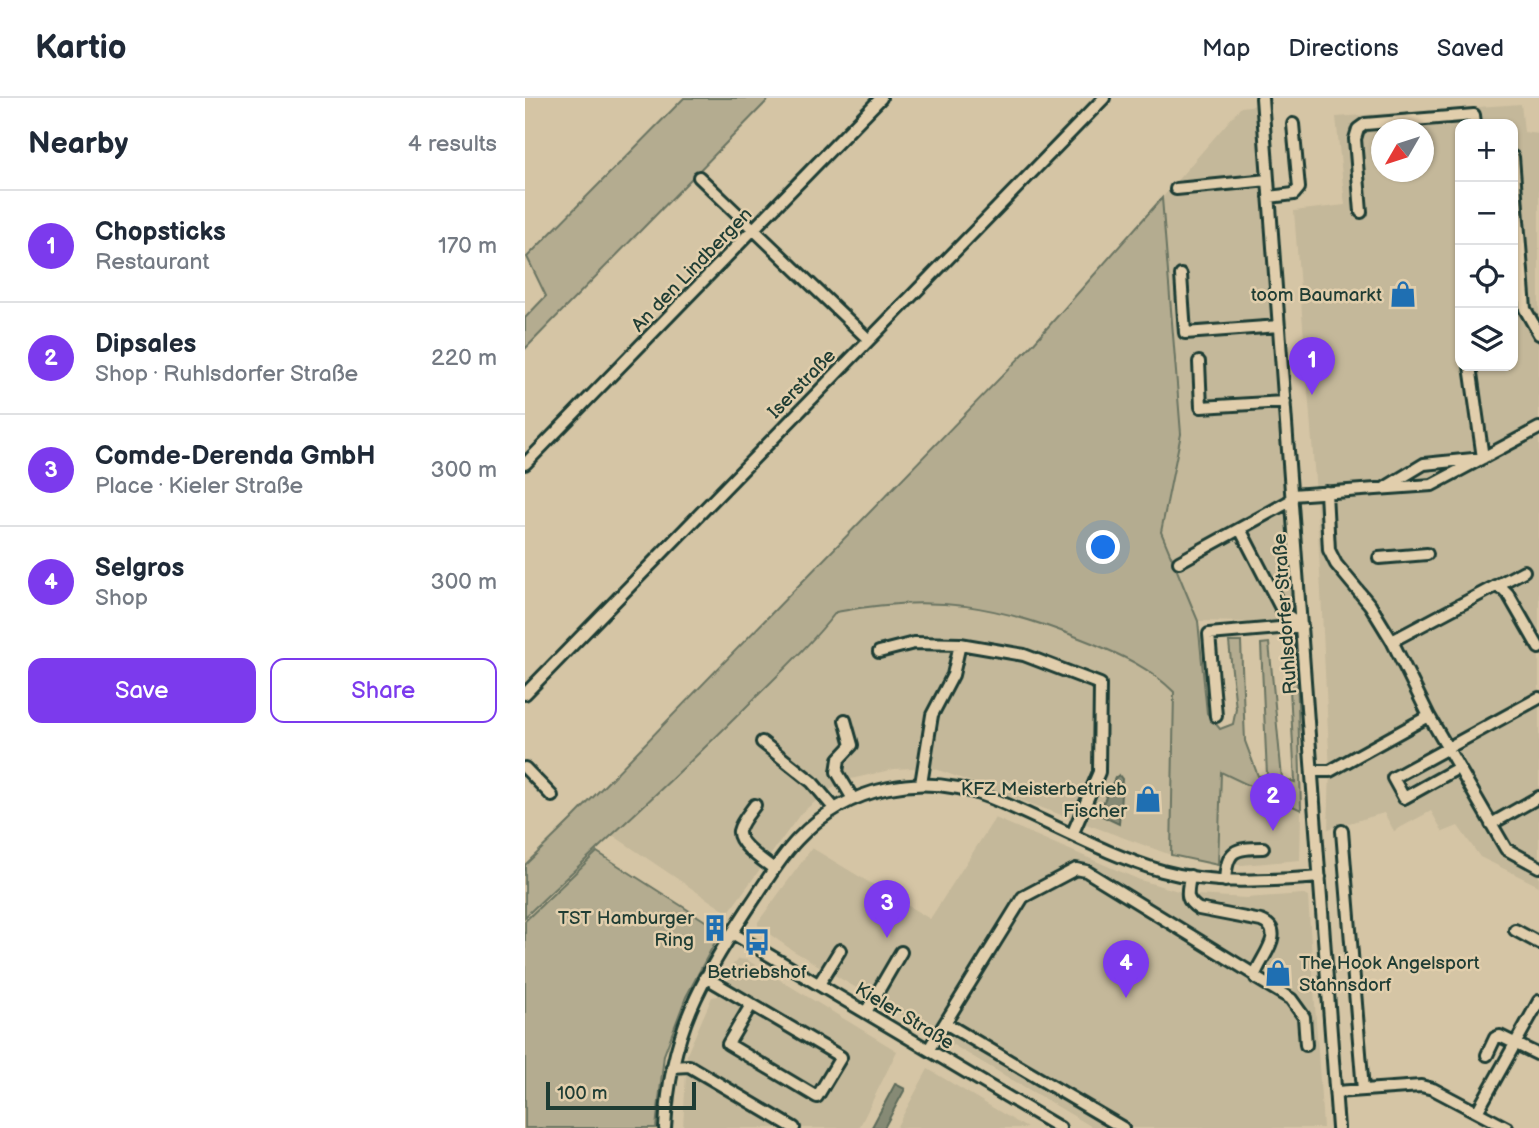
<!DOCTYPE html>
<meta charset="utf-8">
<style>
body{margin:0;font-family:"Balsamiq Sans",sans-serif;background:#f2f2f3;color:#1f2937}
.controls{position:absolute;right:21px;top:21px;display:grid;overflow:hidden;border-radius:14px;box-shadow:0 2px 5px #0004}
.controls button{width:63px;height:63px;display:grid;place-items:center;padding:0;border:0;border-bottom:2px solid #e0e1e3;background:#fff;color:#1f2937;font:35px sans-serif}
.compass{position:absolute;left:846px;top:21px;width:63px;height:63px;border-radius:50%;background:#fff;box-shadow:0 2px 5px #0004;rotate:231deg}
.scale{position:absolute;left:21px;bottom:18px;width:150px;box-sizing:border-box;padding-left:7px;border:4px solid #1f3d34;border-top:0;font-size:19px;line-height:24px;white-space:nowrap;color:#1f3d34;-webkit-text-stroke:5px #e1ceac;paint-order:stroke}
.you{position:absolute;left:579px;top:450px;width:24px;height:24px;margin:-18px;border:5px solid #fff;border-radius:50%;background:#1a73e8;box-shadow:0 0 0 10px #1a73e833}
.badge{display:grid;place-items:center;width:46px;height:46px;border-radius:50%;background:#7c3aed;color:#fff;font-size:23px;font-weight:700}
.pin{position:absolute;translate:-50% -58px;filter:drop-shadow(0 2px 4px #0008)}
.pin::after{content:'';position:absolute;top:37px;width:24px;height:21px;background:inherit;clip-path:polygon(0 0,100% 0,50% 100%)}
.list{margin:0;padding:0;list-style:none}
h2{display:flex;justify-content:space-between;align-items:center;height:91px;margin:0;padding:0 28px;font-size:30px}
h2 small{font-size:23px;font-weight:400;color:#747a83}
.list li{display:grid;grid-template-columns:46px 1fr auto;gap:21px;align-items:center;box-sizing:border-box;height:112px;padding:0 28px;border-top:2px solid #e0e1e3}
.list b{display:block;font-size:26px;white-space:nowrap}
.list p{margin:0;font-size:23px;white-space:nowrap;color:#747a83}
.list em{font-size:23px;font-style:normal;color:#747a83}
.actions{display:flex;gap:14px;padding:21px 28px}
.actions a{flex:1;padding:16px 0;border:2px solid #7c3aed;border-radius:14px;text-align:center;font-size:24px;color:#7c3aed}
.actions .main{background:#7c3aed;color:#fff}
.icon{flex:none;width:38px;height:38px;fill:none;stroke:currentColor;stroke-width:2;stroke-linecap:round;stroke-linejoin:round}
.map{position:relative;flex:none;width:1014px;height:1030px;overflow:hidden}
header{display:flex;align-items:center;gap:42px;box-sizing:border-box;height:98px;padding:0 35px;background:#fff;border-bottom:2px solid #e0e1e3}
header strong{font-size:33px}
nav{display:flex;gap:38px;margin-inline-start:auto;font-size:24px}
main{display:flex}
aside{flex:1;background:#fff}
.map>svg:first-child{display:block}
</style>
<header>
<strong>Kartio</strong>
<nav><a>Map</a><a>Directions</a><a>Saved</a></nav>
</header>
<main>
<aside>
<h2>Nearby<small>4 results</small></h2>
<ul class="list">
<li><span class="badge">1</span><div><b>Chopsticks</b><p>Restaurant</p></div><em>170 m</em></li>
<li><span class="badge">2</span><div><b>Dipsales</b><p>Shop · Ruhlsdorfer Straße</p></div><em>220 m</em></li>
<li><span class="badge">3</span><div><b>Comde-Derenda GmbH</b><p>Place · Kieler Straße</p></div><em>300 m</em></li>
<li><span class="badge">4</span><div><b>Selgros</b><p>Shop</p></div><em>300 m</em></li>
</ul>
<div class="actions"><a class="main">Save</a><a>Share</a></div>
</aside>
<div class="map">
<svg width="1014" height="1030" viewBox="0 0 1014 1030">
<rect width="100%" height="100%" fill="#d5c5a5"/>
<filter id="ink" filterUnits="userSpaceOnUse"><feTurbulence type="fractalNoise" baseFrequency=".0143" numOctaves="2"/><feDisplacementMap in="SourceGraphic" scale="14" xChannelSelector="R" yChannelSelector="G"/><feConvolveMatrix kernelMatrix="1 2 1 2 8 2 1 2 1" color-interpolation-filters="sRGB"/></filter>
<g filter="url(#ink)">
<path fill="#c4b89a" fill-rule="evenodd" d="M996 6 999 34 1014 36V788L955 759 933 728 918 734 906 713 869 733 859 715 803 731 805 673 791 395 769 113 820 107 811 19ZM935 26H988V268H935ZM856 32H898V74H856Z
M733 7 770 525 673 523 636 434 656 336 637 100 716 9Z
M388 503 417 504 465 511 528 529 611 564 637 582 649 594 646 757 405 669 369 671 326 681 306 691 276 715 203 815 86 736 187 645 290 540 311 514Z
M695 674 776 712 775 762 717 767H693Z
M470 720 615 782 653 793 671 797 722 800 777 796 783 799 798 1030H569L267 852 233 828V824L287 750 405 821Z
M213 861 222 862 372 953 334 1030H158L162 956 187 899 193 898 206 877 204 871Z
M403 971 502 1030H371Z"/>
<path fill="#b4ac90" stroke="#6a7462" stroke-width="2" d="M159 0H245L0 251V220L21 198 2 159Z
M637 100 656 336 636 434 673 523 682 615 695 631 708 626 711 611 704 544H716L720 643 733 678 742 677 736 546 744 545 757 680 770 684 762 535 771 534 776 712 696 674 693 767 646 757 649 594C625 570 598 558 567 545 475 507 409 495 311 514 285 547 255 575 226 604 153 678 75 747 0 819V767L46 722 507 247Z
M72 754 196 833 161 899 139 957 131 1030H0V823Z"/>
<path fill="#868a74" stroke="#5d6b5a" stroke-width="2" d="M594 677 597 681 594 726 573 716 590 680Z
M370 986 380 991 359 1030 347 1029Z"/>
<g fill="none" stroke-linecap="round" stroke-linejoin="round">
<defs>
<path id="minor" d="M737 0 813 1030
M988 59 1000 211 1014 236
M174 79 343 241
M651 91 743 82
M744 99 769 96 774 90 768 26
M836 114 830 41 833 31 840 26 949 17 950 26
M656 177 660 235 754 228
M674 264 676 309 760 304
M0 366 356 0
M861 389 899 366 958 360 945 268
M801 394 804 452 811 466 845 507 867 543 904 618 981 751 1014 769
M767 397 907 387 1014 330
M715 431 758 514 777 528
M854 460 902 456
M654 464 767 402
M970 488 978 491 983 496 1014 550
M867 543 999 473
M354 554 389 545 435 546 499 557 575 586 574 674 547 737
M0 596 579 0
M691 618 684 536 777 528
M320 622 327 647 314 661 312 674 328 701
M237 644 287 684 309 710
M0 670 27 698
M933 670 879 700 868 680 1014 600
M789 673H805L904 618
M396 686 407 617 428 577 435 546
M230 707C225 714 216 724 214 733 212 746 240 764 249 771
M966 726 1014 699
M817 733 838 992
M665 778C663 794 658 801 674 811L736 823C763 833 735 860 730 877L731 880 766 901 779 919 781 947
M700 783C702 752 709 750 738 750
M990 832 1014 845
M207 835 535 1030
M180 879 316 959 292 999 203 946 226 907
M294 886 315 852
M341 914 376 854
M420 925 598 1030
M404 951 498 799 551 771 561 773 730 877
M962 957 970 940 975 938 1014 957
M147 969 164 968 269 1030
M811 994 896 988 908 991 982 1030
M952 1014 1014 903
M140 1030C145 934 175 884 226 806 241 784 254 761 272 742 323 687 398 673 466 700 523 723 578 756 637 773 688 787 742 783 795 779"/>
</defs>
<use href="#minor" stroke="#1f3d34" stroke-width="16"/>
<use href="#minor" stroke="#e1ceac" stroke-width="10"/>
</g>
</g>
<defs>
<symbol id="shop-bare" viewBox="-9 -9 18 18"><path d="M-5-2.5h2.3a2.7 3.5 0 0 1 5.4 0H5L5.5 6h-11ZM-1.5-2.5h3a1.5 2.3 0 0 0-3 0Z" fill="#1f6fb2" stroke="#e1ceac" stroke-width="2.5" paint-order="stroke"/></symbol>
<symbol id="building-bare" viewBox="-9 -9 18 18"><path d="M-4-6H4V6H1V3H-1V6H-4ZM-2.5-4.3h1.7v1.8h-1.7ZM.8-4.3h1.7v1.8H.8ZM-2.5-1h1.7V.8h-1.7ZM.8-1h1.7V.8H.8Z" fill="#1f6fb2" stroke="#e1ceac" stroke-width="2.5" paint-order="stroke"/></symbol>
<symbol id="bus-bare" viewBox="-9 -9 18 18"><path d="M-5-6H5V4H4V6H2V4H-2V6H-4V4H-5ZM-3.5-4V0h7V-4ZM-3.5 1.2v1.5H-2V1.2ZM2 1.2v1.5H3.5V1.2Z" fill="#1f6fb2" stroke="#e1ceac" stroke-width="2.5" paint-order="stroke"/></symbol>
</defs>
<g fill-rule="evenodd">
<use href="#shop-bare" x="859" y="177" width="38" height="38"/>
<use href="#shop-bare" x="604" y="682" width="38" height="38"/>
<use href="#building-bare" x="171" y="811" width="38" height="38"/>
<use href="#bus-bare" x="213" y="825" width="38" height="38"/>
<use href="#shop-bare" x="734" y="856" width="38" height="38"/>
</g>
<g text-anchor="middle" stroke-width="5" stroke-linejoin="round" paint-order="stroke">
<g font-size="19" fill="#1f3d34" stroke="#e1ceac">
<text transform="translate(166 171) rotate(-46)" y="7">An den Lindbergen</text>
<text transform="translate(276 285) rotate(-46)" y="7">Iserstraße</text>
<text transform="translate(759 516) rotate(-94)" y="7">Ruhlsdorfer Straße</text>
<text transform="translate(380 917) rotate(31)" y="7">Kieler Straße</text>
</g>
<g font-size="19" fill="#1f3d34" stroke="#e1ceac" text-anchor="end">
<text x="857" y="203">toom Baumarkt</text>
<text x="602" y="697">KFZ Meisterbetrieb<tspan x="602" dy="22">Fischer</tspan></text>
<text x="169" y="826">TST Hamburger<tspan x="169" dy="22">Ring</tspan></text>
<text x="774" y="871" text-anchor="start">The Hook Angelsport<tspan x="774" dy="22">Stahnsdorf</tspan></text>
<text x="232" y="880" text-anchor="middle">Betriebshof</text>
</g>
</g>
</svg>
<div class="controls">
<button>+</button>
<button>−</button>
<button><svg class="icon" aria-label="locate" viewBox="0 0 24 24"><circle cx="12" cy="12" r="6"/><path d="M12 2v4M12 18v4M2 12h4M18 12h4"/></svg></button>
<button><svg class="icon" aria-label="layers" viewBox="0 0 24 24"><path d="M12 4l9 5-9 5-9-5zM3 14l9 5 9-5"/></svg></button>
</div>
<svg class="compass" viewBox="-18 -18 36 36"><path d="M0-13l5 13h-10z" fill="#e53935"/><path d="M0 13l5-13h-10z" fill="#747a83"/></svg>
<div class="scale">100 m</div>
<div class="you"></div>
<div class="pin badge" style="left:787px;top:297px">1</div>
<div class="pin badge" style="left:748px;top:733px">2</div>
<div class="pin badge" style="left:362px;top:840px">3</div>
<div class="pin badge" style="left:601px;top:900px">4</div>
</div>
</main>
